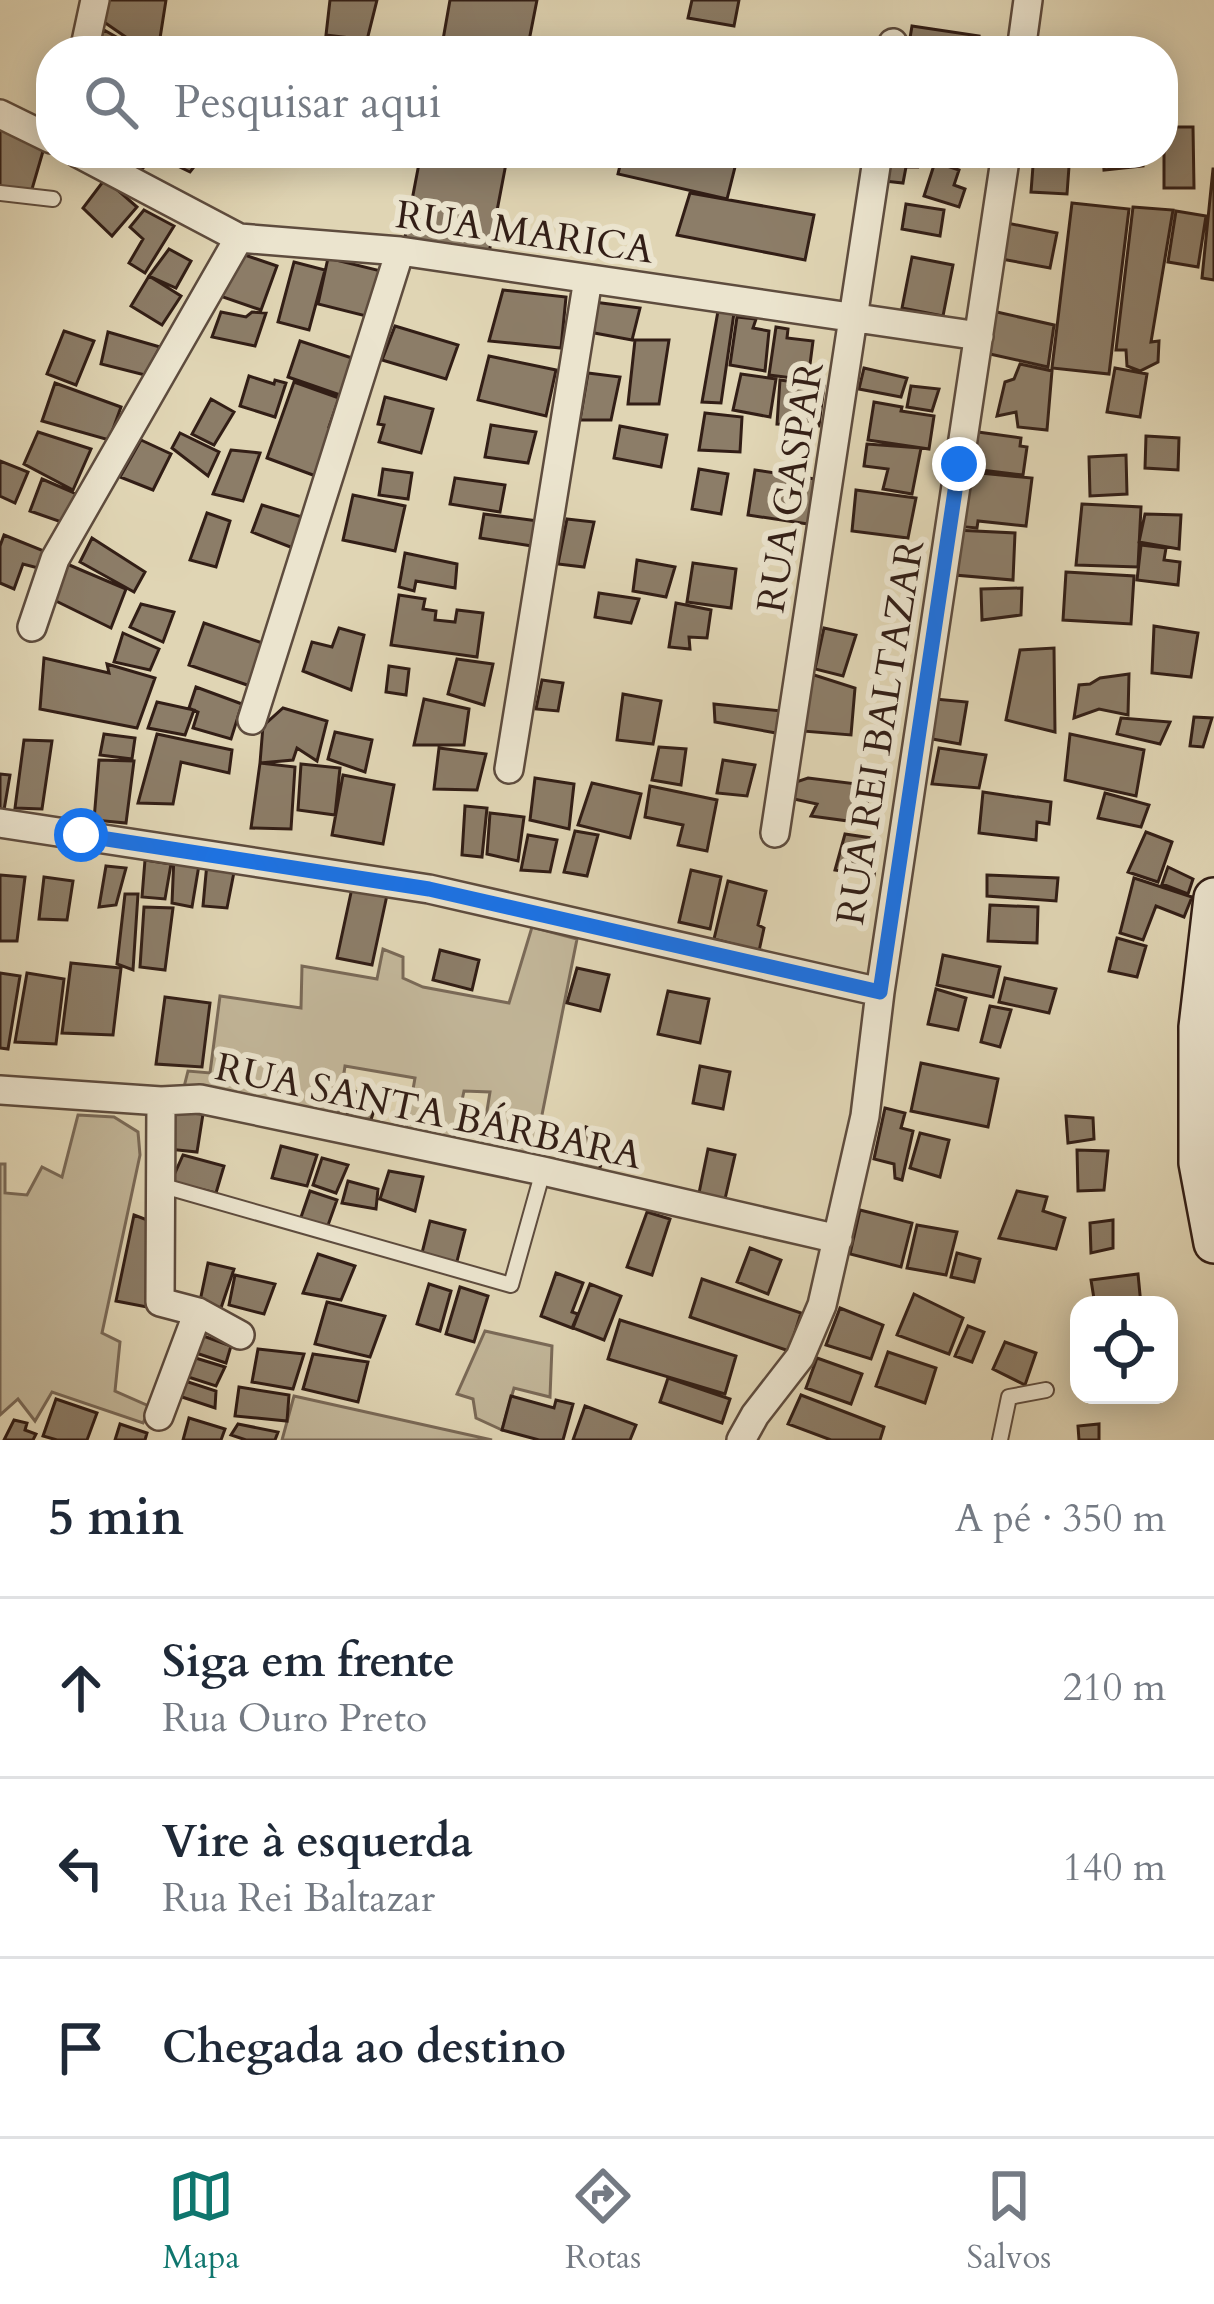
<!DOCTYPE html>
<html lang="pt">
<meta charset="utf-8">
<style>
body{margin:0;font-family:Cardo,serif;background:#f2f2f3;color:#1f2937}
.controls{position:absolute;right:36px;bottom:36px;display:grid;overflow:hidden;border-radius:24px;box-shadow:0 6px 30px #0003}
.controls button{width:108px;height:108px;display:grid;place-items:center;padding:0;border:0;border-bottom:3px solid #e0e1e3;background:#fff;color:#1f2937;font:60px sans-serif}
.stop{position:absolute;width:36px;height:36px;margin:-27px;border:9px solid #1a73e8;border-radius:50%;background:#fff}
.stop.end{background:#1a73e8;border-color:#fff;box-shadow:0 3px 12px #0008}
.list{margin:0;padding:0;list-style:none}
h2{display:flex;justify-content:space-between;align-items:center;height:156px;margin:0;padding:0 48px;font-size:51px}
h2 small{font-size:39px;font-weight:400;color:#747a83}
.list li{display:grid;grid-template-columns:78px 1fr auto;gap:36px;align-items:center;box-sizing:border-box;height:180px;padding:0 48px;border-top:3px solid #e0e1e3}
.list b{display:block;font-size:45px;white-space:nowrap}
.list p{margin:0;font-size:39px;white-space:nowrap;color:#747a83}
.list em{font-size:39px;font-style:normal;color:#747a83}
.icon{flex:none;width:66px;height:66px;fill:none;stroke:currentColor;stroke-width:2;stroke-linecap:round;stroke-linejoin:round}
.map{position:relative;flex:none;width:1214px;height:1440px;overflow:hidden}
.search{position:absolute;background:#fff;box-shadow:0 6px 30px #0003;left:36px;right:36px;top:36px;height:132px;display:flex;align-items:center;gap:30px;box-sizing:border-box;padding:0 42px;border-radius:48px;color:#747a83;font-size:45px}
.sheet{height:696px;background:#fff}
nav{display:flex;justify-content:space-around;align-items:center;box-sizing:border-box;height:168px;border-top:3px solid #e0e1e3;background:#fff;font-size:33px;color:#747a83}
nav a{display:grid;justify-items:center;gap:6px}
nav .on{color:#0f766e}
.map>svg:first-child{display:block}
</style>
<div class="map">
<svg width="1214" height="1440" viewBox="0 0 1214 1440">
<rect width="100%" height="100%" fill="#e0d5b4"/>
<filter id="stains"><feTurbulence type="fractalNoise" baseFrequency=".00167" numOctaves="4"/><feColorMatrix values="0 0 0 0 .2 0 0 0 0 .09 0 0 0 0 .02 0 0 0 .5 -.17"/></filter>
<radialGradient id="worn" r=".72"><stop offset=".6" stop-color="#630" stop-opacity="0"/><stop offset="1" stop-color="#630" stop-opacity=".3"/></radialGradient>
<path fill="#c2b699" stroke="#7a6a58" stroke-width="3" d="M532 927 577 939 533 1160 481 1148 490 1092 464 1091 452 1146 405 1135 415 1078 345 1066 337 1120 184 1087 188 1071 210 1073 220 996 301 1008 302 966 377 979 383 949 403 957V978L423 987 509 1003Z
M78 1115 114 1117 138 1132 140 1155 102 1333 120 1342 115 1391 151 1407 143 1423 52 1392 35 1421 18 1399 0 1415V1164H5V1193L27 1195 42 1167 62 1177Z
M485 1331 552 1346 550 1397 514 1388 502 1430 476 1418 473 1399 457 1394Z
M294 1396 492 1440H282Z"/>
<path fill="#8c7d68" stroke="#321e16" stroke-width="3" d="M107 0H166L158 51H146L104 22Z
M330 0H377L367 40 326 35Z
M450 0H537L527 51H441Z
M692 0H739L734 26 688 18Z
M912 26 979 36 976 51H918L919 46 909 44Z
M104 30 141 51H99L94 48Z
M1116 41 1114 51H1065L1066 45Z
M1164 127H1193L1194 188H1164Z
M0 128 46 141 30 196 0 187Z
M110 153H157L142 169 108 157Z
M167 153H205L190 172 163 159Z
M421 153H508L488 258 404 242Z
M623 153H731L738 155 727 199 618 174Z
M890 153H916L923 155 918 167H906L903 183 884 181Z
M1034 153H1070L1067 194 1031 192Z
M1103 153H1142L1143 166 1104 170Z
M935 162 959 170 954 185 965 189 959 207 924 196Z
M1213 169H1214V280L1202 278Z
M105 179 137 207 112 236 83 208Z
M690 193 814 215 805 260 677 235Z
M1072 203 1129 209 1109 374 1052 368Z
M906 204 944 210 940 236 902 229Z
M1133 207 1173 210 1151 342 1159 341 1158 362 1140 371 1127 366 1126 350H1116Z
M144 210 174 226 145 273 129 263 143 239 130 227Z
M1176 211 1206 216 1198 267 1168 262Z
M1002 222 1057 233 1050 268 996 258Z
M169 249 191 261 176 288 149 276Z
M242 254 277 266 261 310 220 296Z
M912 257 953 265 943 316 902 308Z
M328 258 381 271 370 317 318 304Z
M294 262 325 270 309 330 278 322Z
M149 276 181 296 162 325 131 306Z
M503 290 566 297 561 348 489 341Z
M594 302 640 308 632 340 589 332Z
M988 310 1054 325 1048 367 981 352Z
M718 311 734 313 721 403 702 402Z
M221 312 246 317 252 312 266 313 255 346 212 337Z
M737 317 756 319 753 328 769 331 765 371 730 365Z
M395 326 458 345 446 379 382 360Z
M776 327 788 329 787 338 813 341 808 380 769 375Z
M64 331 94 341 76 385 47 374Z
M108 332 160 347 145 375 101 364Z
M635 340H669L659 404H628Z
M300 341 352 358 340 395 288 377Z
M489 356 556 370 546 416 478 400Z
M1020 364 1052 371 1047 430 1018 427 1016 412 997 416 1005 382 1014 379Z
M864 368 907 378 901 397 859 389Z
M1115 368 1147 374 1140 417 1107 412Z
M588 373 620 377 611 420H580Z
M741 374 776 379 770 417 733 410Z
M249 376 274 384 275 380 286 383 275 417 240 406Z
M780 380 824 386 819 426 777 424Z
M294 382 339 398 329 427 338 431 321 478 267 458Z
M55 383 121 407 109 440 42 421Z
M911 386 939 389 932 411 907 407Z
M385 397 433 409 421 453 379 442 384 425 378 424Z
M211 399 234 412 214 445 192 434Z
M874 402 902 407 901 411 934 416 929 449 868 440Z
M705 413 742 417 740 452 699 450Z
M491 425 536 432 528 463 485 457Z
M620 426 667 435 661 467 614 458Z
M38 432 91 449 73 490 24 464Z
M978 432 1021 438 1020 446 1027 447 1023 475 973 469Z
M180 433 219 452 208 476 172 448Z
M1146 436 1179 438 1178 470 1145 468Z
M141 440 171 454 153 490 120 477Z
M867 444 921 448 912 494 883 489 888 469 864 466Z
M231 450 260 453 243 501 213 494Z
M1126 455 1127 494 1090 496 1089 457Z
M0 461 28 472 15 503 0 496Z
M383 469 412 473 408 499 379 495Z
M699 469 728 474 721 514 692 509Z
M755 470 815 479 808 524 748 515Z
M960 471 1032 478 1026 526 978 521 977 528 954 526Z
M455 478 505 485 500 512 450 504Z
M42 479 77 494 64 523 30 511Z
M856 490 916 498 908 538 852 531Z
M353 495 405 506 395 551 343 540Z
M1082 504 1141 507 1138 567 1076 565Z
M262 505 305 518 293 548 252 532Z
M207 513 230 521 216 567 190 560Z
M484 514 538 521 532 546 480 538Z
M1145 514 1181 515 1179 549 1139 542Z
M567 519 594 522 584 567 558 564Z
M955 530 1015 533 1013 580 955 575Z
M4 535 44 551 38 568 23 564 14 589 0 583V546Z
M92 538 145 572 134 592 80 562Z
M1141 545 1166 548 1164 560 1180 562 1178 585 1137 580Z
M405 553 457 564 455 588 416 581 414 591 399 587Z
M637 560 675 567 666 597 633 591Z
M693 563 736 569 731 608 687 602Z
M67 564 126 589 111 628 54 600Z
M1066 572 1134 576 1131 624 1063 620Z
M1022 588 1021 615 982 620 981 589Z
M599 593 639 599 631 623 595 617Z
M399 595 425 599 423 609 436 611 435 620 455 622 457 610 483 613 477 657 391 645Z
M676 603 711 610 707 638 689 637 690 649 669 647Z
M141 604 174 612 163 642 130 627Z
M204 623 268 645 253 687 189 665Z
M1154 626 1198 633 1191 677 1152 673Z
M339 628 364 635 351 690 303 671 312 642 332 647Z
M824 628 856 635 843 676 815 669Z
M123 633 159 649 150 670 114 662Z
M1054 648 1055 732 1006 720 1020 650Z
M44 658 109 673 107 664 155 678 137 728 40 709Z
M457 659 493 664 484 705 448 694Z
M389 666 409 669 406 695 386 692Z
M811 674 855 688 851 735 802 731Z
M1129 674 1128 715 1099 709 1074 718 1079 685 1090 684 1100 678Z
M542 680 563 683 558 711 536 709Z
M196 687 242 704 231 739 193 728 198 712 189 708Z
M623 694 661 701 653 744 617 740Z
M424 699 469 709 464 745H414Z
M935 699 967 702 960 744 927 738Z
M157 702 194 710 185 735 148 728Z
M714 704 782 711 776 733 715 722Z
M283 708 327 721 317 761 297 748 293 760 260 763 263 726Z
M1194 717 1212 718 1203 747 1190 746Z
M1121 718 1170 722 1160 744 1117 734Z
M335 732 372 740 365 772 328 759Z
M104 734 135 738 132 759 100 755Z
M157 734 232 750 229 773 181 762 173 804 138 803Z
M1070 734 1144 750 1136 796 1065 780Z
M24 740 52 741 42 809 15 808Z
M659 747 686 749 681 785 652 780Z
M439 748 486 754 477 790 434 789Z
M939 748 986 755 979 788 932 784Z
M99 760 134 761 126 823 94 820Z
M723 760 755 765 747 796 717 793Z
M260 763 295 767 291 829 251 828Z
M301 764 340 768 335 815 298 810Z
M0 774 10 775 4 810H0Z
M343 775 394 785 383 844 332 835Z
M535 778 574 784 569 829 530 820Z
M808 778 857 784 858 789 869 793 863 823 811 816 817 804 794 799 793 783Z
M592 783 641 794 630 838 578 825Z
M650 786 717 800 707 851 678 845 683 825 645 817Z
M983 792 1051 802 1049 824 1037 822 1036 840 979 833Z
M1105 793 1149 805 1141 827 1098 818Z
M465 806 487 808 482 857 462 855Z
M490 813 524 817 518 861 487 854Z
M575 831 598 835 587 876 564 872Z
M1146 832 1172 842 1158 882 1128 872Z
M845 834 879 839 874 876 835 870Z
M528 835 557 840 550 872 521 870Z
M174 856 200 859 192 907 172 903Z
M145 860 171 864 165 899 142 897Z
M207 863 235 867 227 908 203 906Z
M106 866 126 868 116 905 99 907Z
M1168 867 1193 879 1188 894 1162 884Z
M691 870 721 877 710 929 679 922Z
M0 875 25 877 17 941H0Z
M987 875 1058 878 1056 901 987 896Z
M44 877 73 881 67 920 39 919Z
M1134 878 1192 897 1184 917 1156 906 1143 940 1120 933Z
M728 881 766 891 758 925 764 928 759 951 714 939Z
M352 888 387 895 372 965 337 958Z
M125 894H138L133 970 117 964Z
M990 905 1038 907 1037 943 988 941Z
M144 907 173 908 165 970 140 967Z
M1117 938 1146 946 1137 977 1109 971Z
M440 950 479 960 472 990 433 980Z
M943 955 1000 967 993 997 937 985Z
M71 963 121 968 113 1035 62 1033Z
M577 968 609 975 600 1011 567 1003Z
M0 973 20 976 8 1049 0 1048Z
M27 973 64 979 56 1044 15 1042Z
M1005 978 1056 989 1049 1013 999 1002Z
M936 989 966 998 958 1030 928 1024Z
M668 991 709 999 700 1043 658 1034Z
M165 997 210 1003 202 1067 156 1064Z
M990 1006 1011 1010 1000 1047 981 1042Z
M921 1063 998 1079 988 1127 911 1111Z
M700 1066 730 1072 723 1109 693 1103Z
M354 1091 378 1098 368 1129 344 1124Z
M885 1108 905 1113 901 1128 913 1131 902 1180 895 1178 894 1164 874 1159Z
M174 1112 203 1114 197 1152 168 1149Z
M1066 1116 1093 1118 1094 1139 1068 1143Z
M586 1127 611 1135 596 1179 571 1171Z
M920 1133 949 1140 940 1177 910 1168Z
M281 1146 317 1155 307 1186 272 1178Z
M708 1149 735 1155 725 1199 699 1193Z
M1077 1150 1108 1151 1104 1190 1078 1191Z
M183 1155 224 1166 216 1193 171 1182Z
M322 1158 348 1165 336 1193 313 1185Z
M389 1171 423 1177 415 1211 380 1199Z
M348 1181 378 1189 376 1209 342 1203Z
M310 1191 337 1200 327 1228 300 1220Z
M1017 1191 1047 1197 1043 1211 1065 1218 1056 1249 999 1238Z
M860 1210 912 1223 901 1267 850 1254Z
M647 1212 670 1219 652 1275 627 1267Z
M134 1215 150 1221 152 1308 116 1301Z
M1113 1220V1248L1091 1253 1090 1223Z
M430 1221 465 1230 456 1265 421 1257Z
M917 1225 957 1232 946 1275 907 1268Z
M750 1248 781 1260 768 1294 737 1282Z
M957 1253 980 1259 974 1282 951 1277Z
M318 1254 355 1266 341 1300 303 1293Z
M208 1263 234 1269 221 1308 200 1301Z
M556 1273 583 1283 572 1312 578 1314 572 1328 541 1316Z
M1138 1274 1141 1305H1095L1091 1280Z
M235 1275 275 1284 264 1314 229 1305Z
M702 1279 801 1313 789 1351 690 1317Z
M429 1284 451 1291 440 1331 417 1324Z
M590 1284 621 1296 604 1340 573 1328Z
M460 1287 488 1296 474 1342 446 1334Z
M914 1294 963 1318 949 1354 897 1335Z
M327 1302 385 1316 370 1357 315 1344Z
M840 1308 883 1325 871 1359 826 1345Z
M620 1320 736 1356 725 1394 608 1359Z
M968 1326 984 1332 972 1362 955 1356Z
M198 1334 231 1346 226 1363 190 1351Z
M1005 1342 1036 1353 1025 1385 993 1369Z
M258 1349 304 1354 293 1389 252 1382Z
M888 1352 936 1368 925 1403 876 1386Z
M313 1354 368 1362 358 1402 303 1389Z
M189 1356 225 1367 216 1386 182 1375Z
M817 1358 862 1374 851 1404 806 1388Z
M668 1378 730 1399 722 1423 660 1402Z
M179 1379 216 1391 215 1408 173 1394Z
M239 1387 289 1395 287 1421 235 1416Z
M801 1395 884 1427 880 1440H831L788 1424Z
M511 1396 554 1408 556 1400 573 1404 563 1440H539L502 1430Z
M56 1399 97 1413 87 1440H57L43 1436Z
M585 1406 636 1425 630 1440H573Z
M189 1418 225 1429 221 1440H183Z
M14 1420 27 1423 25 1430 36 1434 33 1440H4Z
M120 1424 147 1433 145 1440H115Z
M238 1424 278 1432 275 1440H246L231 1435Z
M1099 1424V1440H1079L1078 1426Z"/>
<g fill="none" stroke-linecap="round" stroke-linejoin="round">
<defs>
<path id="lane" d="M0 193 53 199
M160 1185 511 1285 543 1171
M1000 1440 1009 1397 1046 1390"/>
<path id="street" d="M84 51 95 0
M892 51 893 43
M1021 51 1028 0
M0 114 51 139
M78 153 239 238 400 251 979 336
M32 627 55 559 239 238
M252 720 400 251
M509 769 588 279
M0 823 429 889 880 992
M775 833 878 153
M0 1090 161 1101 200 1099 543 1171 838 1239
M161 1101 160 1302 198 1312 240 1335
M159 1416 198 1312
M741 1440 755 1415 800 1357 822 1305 865 1116 880 992 1006 153"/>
<path id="secondary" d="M1214 898 1199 1027V1163L1214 1243"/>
</defs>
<use href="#lane" stroke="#5e4c3e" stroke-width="18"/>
<use href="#street" stroke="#5e4c3e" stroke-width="32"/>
<use href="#secondary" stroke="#321e16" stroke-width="44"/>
<use href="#lane" stroke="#ebe4ce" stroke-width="14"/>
<use href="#street" stroke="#ebe4ce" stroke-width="27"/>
<use href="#secondary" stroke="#ebe4ce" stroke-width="39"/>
</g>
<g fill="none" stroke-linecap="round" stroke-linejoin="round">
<path stroke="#1a73e8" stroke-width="15" d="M81 835 429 889 880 992 959 464"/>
</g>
<g text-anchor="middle" stroke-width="12" stroke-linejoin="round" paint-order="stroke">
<g font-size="39" fill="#321e16" stroke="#ebe4ce">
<text transform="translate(525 231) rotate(8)" y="14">RUA MARICA</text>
<text transform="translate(789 487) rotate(-81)" y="14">RUA GASPAR</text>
<text transform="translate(879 732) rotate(-81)" y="14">RUA REI BALTAZAR</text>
<text transform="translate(429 1110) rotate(12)" y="14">RUA SANTA BÁRBARA</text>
</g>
</g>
<rect width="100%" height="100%" filter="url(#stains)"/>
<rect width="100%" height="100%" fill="url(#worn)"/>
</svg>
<div class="controls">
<button><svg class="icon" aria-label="locate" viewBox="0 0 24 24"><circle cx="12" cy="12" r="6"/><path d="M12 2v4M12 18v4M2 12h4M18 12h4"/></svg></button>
</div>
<div class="stop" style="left:81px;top:835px"></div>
<div class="stop end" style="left:959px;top:464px"></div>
<div class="search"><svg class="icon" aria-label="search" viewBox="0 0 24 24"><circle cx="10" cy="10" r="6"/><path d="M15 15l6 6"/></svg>Pesquisar aqui</div>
</div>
<section class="sheet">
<h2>5 min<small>A pé · 350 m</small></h2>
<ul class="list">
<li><svg class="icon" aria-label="ahead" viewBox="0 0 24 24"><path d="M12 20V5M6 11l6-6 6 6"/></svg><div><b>Siga em frente</b><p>Rua Ouro Preto</p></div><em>210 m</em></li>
<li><svg class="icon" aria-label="left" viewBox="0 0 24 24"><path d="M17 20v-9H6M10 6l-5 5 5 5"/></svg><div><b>Vire à esquerda</b><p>Rua Rei Baltazar</p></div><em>140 m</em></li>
<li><svg class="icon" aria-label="arrive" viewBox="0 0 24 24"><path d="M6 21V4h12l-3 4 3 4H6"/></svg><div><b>Chegada ao destino</b></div></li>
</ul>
</section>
<nav>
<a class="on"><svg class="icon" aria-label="map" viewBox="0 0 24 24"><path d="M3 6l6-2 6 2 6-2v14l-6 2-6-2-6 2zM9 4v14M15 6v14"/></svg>Mapa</a>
<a><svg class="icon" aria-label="directions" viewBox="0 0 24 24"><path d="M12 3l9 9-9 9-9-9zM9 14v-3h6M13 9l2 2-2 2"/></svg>Rotas</a>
<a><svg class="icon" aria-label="saved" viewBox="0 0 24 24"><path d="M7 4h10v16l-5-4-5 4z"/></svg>Salvos</a>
</nav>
